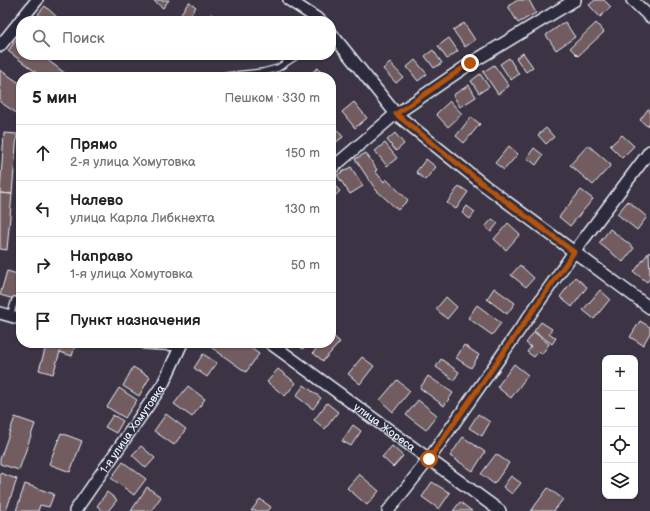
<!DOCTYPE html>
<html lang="ru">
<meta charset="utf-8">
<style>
body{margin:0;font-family:"Balsamiq Sans",sans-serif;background:#f2f2f2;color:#202124}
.controls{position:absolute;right:12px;bottom:12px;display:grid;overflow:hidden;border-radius:8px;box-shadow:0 1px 3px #0004}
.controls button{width:36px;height:36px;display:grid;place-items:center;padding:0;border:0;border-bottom:1px solid #e0e0e0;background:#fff;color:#202124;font:20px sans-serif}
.stop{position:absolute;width:12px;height:12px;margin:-9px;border:3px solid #b45309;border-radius:50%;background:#fff}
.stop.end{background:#b45309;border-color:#fff;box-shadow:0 1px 4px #0008}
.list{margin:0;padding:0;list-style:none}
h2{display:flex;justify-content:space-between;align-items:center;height:52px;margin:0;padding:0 16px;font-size:17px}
h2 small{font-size:13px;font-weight:400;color:#757577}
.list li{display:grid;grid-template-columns:26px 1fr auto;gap:12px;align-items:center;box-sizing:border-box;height:56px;padding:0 16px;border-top:1px solid #e0e0e0}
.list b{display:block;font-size:15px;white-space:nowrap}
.list p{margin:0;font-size:13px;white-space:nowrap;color:#757577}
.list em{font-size:13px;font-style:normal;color:#757577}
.icon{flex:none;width:22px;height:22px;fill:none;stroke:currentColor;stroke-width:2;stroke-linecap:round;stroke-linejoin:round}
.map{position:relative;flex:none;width:650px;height:511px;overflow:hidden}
.search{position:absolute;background:#fff;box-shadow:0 1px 3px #0004;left:16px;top:16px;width:320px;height:44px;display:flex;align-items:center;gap:10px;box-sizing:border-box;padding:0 14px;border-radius:16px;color:#757577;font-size:15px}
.panel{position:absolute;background:#fff;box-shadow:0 1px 3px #0004;left:16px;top:72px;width:320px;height:276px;border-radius:16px}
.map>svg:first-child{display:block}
</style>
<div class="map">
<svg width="650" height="511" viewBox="0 0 650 511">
<rect width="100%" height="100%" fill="#3c3444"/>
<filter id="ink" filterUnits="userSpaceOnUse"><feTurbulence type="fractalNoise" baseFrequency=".025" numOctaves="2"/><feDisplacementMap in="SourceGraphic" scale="8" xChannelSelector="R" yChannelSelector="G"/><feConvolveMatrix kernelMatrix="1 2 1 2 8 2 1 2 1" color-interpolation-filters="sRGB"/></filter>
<g filter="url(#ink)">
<path fill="#725c60" stroke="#e8f1f8" d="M155 0H169L163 8 154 1Z
M518 0H529L536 13 518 23 508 6Z
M595 0H604L611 7 600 17 589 5Z
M189 2 196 7 188 18 181 13Z
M45 6 59 19 57 21H46L38 14Z
M211 14 221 21H206Z
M565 22 575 37 556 50 546 35Z
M464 23 475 40 465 47 453 30Z
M596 23 604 32 578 56 570 48Z
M18 37 21 40V55H41L70 77H42L8 51Z
M449 38 458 51 447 59 438 46Z
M433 50 442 63 434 68 425 56Z
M523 53 533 67 526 72 516 58Z
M509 58 519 74 511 80 500 64Z
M415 60 427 74 418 81 407 67Z
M390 63 403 77 396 83 383 69Z
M494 65 509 86 498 94 483 72Z
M318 68 324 77H308L307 76Z
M0 70 21 84V116L0 102Z
M480 74 489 87 479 93 471 81Z
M469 85 476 97 460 107 453 95Z
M450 101 462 114 448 127 436 114Z
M354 102 367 118 355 128 342 112Z
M648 109 650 110V123L647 126 640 120Z
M471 117 480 124 464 143 456 136Z
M331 122 343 137 331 146Z
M546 128 554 137 546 144 538 135Z
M4 133 17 134 12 194 0 193Z
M395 133 404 144 396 151 387 140Z
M622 135 634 146 622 158 610 146Z
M385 143 397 158 387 166 375 151Z
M588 145 611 165 593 185 570 165Z
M509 146 518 154 504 170 495 163Z
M534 148 543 155 536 165 527 158Z
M366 153 377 170 375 171 384 182 386 179 408 200 398 210 376 190 355 159Z
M426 159 436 167 425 180 416 172Z
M351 167 363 186 350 194 337 175Z
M331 182 340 191 333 198 331 196Z
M459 186 468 192 456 209 447 203Z
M581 190 593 199 570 226 559 217Z
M0 193 12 194 7 250 0 249Z
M628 201 647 217 637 230 617 214Z
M467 206 475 212 470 219 462 213Z
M492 219 498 223 491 232 485 227Z
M508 223 520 234 506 250 494 239Z
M610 229 634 248 623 262 599 243Z
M649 252 650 278 647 282 634 272Z
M520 265 534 278 526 287 511 275Z
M7 271 21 275V301L0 295Z
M575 277 587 287 572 307 560 297Z
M494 288 515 303 507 314 487 299Z
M600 290 610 299 594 319 583 310Z
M446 297 457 307 447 319 436 309Z
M477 305 501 323 492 335 468 318Z
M640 321 650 327V333L643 345 630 337Z
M541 322 552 329 549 333 556 338 552 344 534 331Z
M534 332 549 344 542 354 539 351 534 357 527 352 531 347 526 343Z
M331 334 340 342 323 361 313 353 321 343H331Z
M47 343H76L72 356 60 352 53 374 39 370Z
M210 343H244L259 354 246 372 208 345Z
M295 343H308L303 349Z
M464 345 479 355 471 368 456 358Z
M203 354 217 363 207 377 194 368Z
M362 357 374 366 360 384 348 374Z
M441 359 459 372 454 380 436 367Z
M514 364 528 375 511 398 497 387Z
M133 367 150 377 139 396 123 386Z
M278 369 296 383 285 396 267 382Z
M428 376 453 393 444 406 420 388Z
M397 380 410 391 393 412 380 400Z
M304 385 321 398 313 409 296 396Z
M188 386 205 399 192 417 174 404Z
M119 388 137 400 125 418 107 407Z
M418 400 437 415 426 430 406 415Z
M327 403 338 412 325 429 314 420Z
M166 414 186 429 174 445 154 431Z
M478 414 490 422 482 436 469 428Z
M113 415 123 421 116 433 105 427Z
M15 417 35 424 19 470 0 464V459Z
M353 425 361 431 351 446 342 441Z
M61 433 82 441 70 472 49 464Z
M463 437 485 452 473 471 450 456Z
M141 446 155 458 146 468 132 455Z
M392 446 403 456 393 467 382 457Z
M496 454 509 463 494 484 481 474Z
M123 462 146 479 134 495 111 478Z
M0 473 17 479 6 511H0Z
M359 474 379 491 367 505 347 488Z
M511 476 521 483 512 494 503 487Z
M432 482 450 493 439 509 422 497Z
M25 484 54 494 49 507 40 505 38 511H16Z
M147 487 161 497 151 511H131Z
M548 488 563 499 554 511H531Z
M107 492 117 500 108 511H103L97 506Z
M260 499 271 507 268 511H251Z
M460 502 472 511H453Z"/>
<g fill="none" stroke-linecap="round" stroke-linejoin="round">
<defs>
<path id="lane" d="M217 77 263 72 278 68 298 55
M10 316 15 300"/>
<g id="street">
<path d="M289 0 321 21"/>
<path d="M632 0 650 17"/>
<path d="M331 33 396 114 484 185 650 308"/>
<path d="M0 46 37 0"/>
<path d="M331 169 392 117 471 63 575 0"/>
<path d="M0 313 21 319"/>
<path d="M145 343 180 345"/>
<path id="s1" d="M270 343 500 511"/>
<path id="s2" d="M75 511 163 384 182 343"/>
<path d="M388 511 429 459 574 252 650 151"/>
</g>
</defs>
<use href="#lane" stroke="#e8f1f8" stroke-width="8"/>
<use href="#street" stroke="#e8f1f8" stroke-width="14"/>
<use href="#lane" stroke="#2f2a3d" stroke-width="5.5"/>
<use href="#street" stroke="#2f2a3d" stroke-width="11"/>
</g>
</g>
<g fill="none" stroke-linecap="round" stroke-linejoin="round" filter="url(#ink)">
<path stroke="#b45309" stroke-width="5" d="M429 459 574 252 484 185 396 114 470 63"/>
</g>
<g text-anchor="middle" stroke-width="3.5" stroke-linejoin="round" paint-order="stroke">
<g font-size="11" fill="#e8f1f8" stroke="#2f2a3d">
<text dy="4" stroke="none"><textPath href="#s1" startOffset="142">улица Жореса</textPath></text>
<text dy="4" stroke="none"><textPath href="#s2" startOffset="100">1-я улица Хомутовка</textPath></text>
</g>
</g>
</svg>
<div class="controls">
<button>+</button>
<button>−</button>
<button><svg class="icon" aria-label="locate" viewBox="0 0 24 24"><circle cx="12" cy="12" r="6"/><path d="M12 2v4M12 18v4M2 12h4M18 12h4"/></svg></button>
<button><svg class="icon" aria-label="layers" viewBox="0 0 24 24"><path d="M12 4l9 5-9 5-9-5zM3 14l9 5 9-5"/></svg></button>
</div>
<div class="stop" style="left:429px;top:459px"></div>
<div class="stop end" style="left:470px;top:63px"></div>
<div class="search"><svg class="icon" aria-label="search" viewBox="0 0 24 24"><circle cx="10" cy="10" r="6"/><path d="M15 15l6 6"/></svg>Поиск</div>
<section class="panel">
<h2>5 мин<small>Пешком · 330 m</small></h2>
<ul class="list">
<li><svg class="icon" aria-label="ahead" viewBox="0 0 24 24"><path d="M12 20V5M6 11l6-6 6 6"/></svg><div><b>Прямо</b><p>2-я улица Хомутовка</p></div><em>150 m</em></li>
<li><svg class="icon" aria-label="left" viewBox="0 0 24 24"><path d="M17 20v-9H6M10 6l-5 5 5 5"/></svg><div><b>Налево</b><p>улица Карла Либкнехта</p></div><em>130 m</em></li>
<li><svg class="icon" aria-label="right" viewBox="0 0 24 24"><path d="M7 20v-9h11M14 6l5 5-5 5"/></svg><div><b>Направо</b><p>1-я улица Хомутовка</p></div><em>50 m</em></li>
<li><svg class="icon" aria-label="arrive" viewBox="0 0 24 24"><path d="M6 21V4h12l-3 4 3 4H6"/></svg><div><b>Пункт назначения</b></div></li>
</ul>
</section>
</div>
